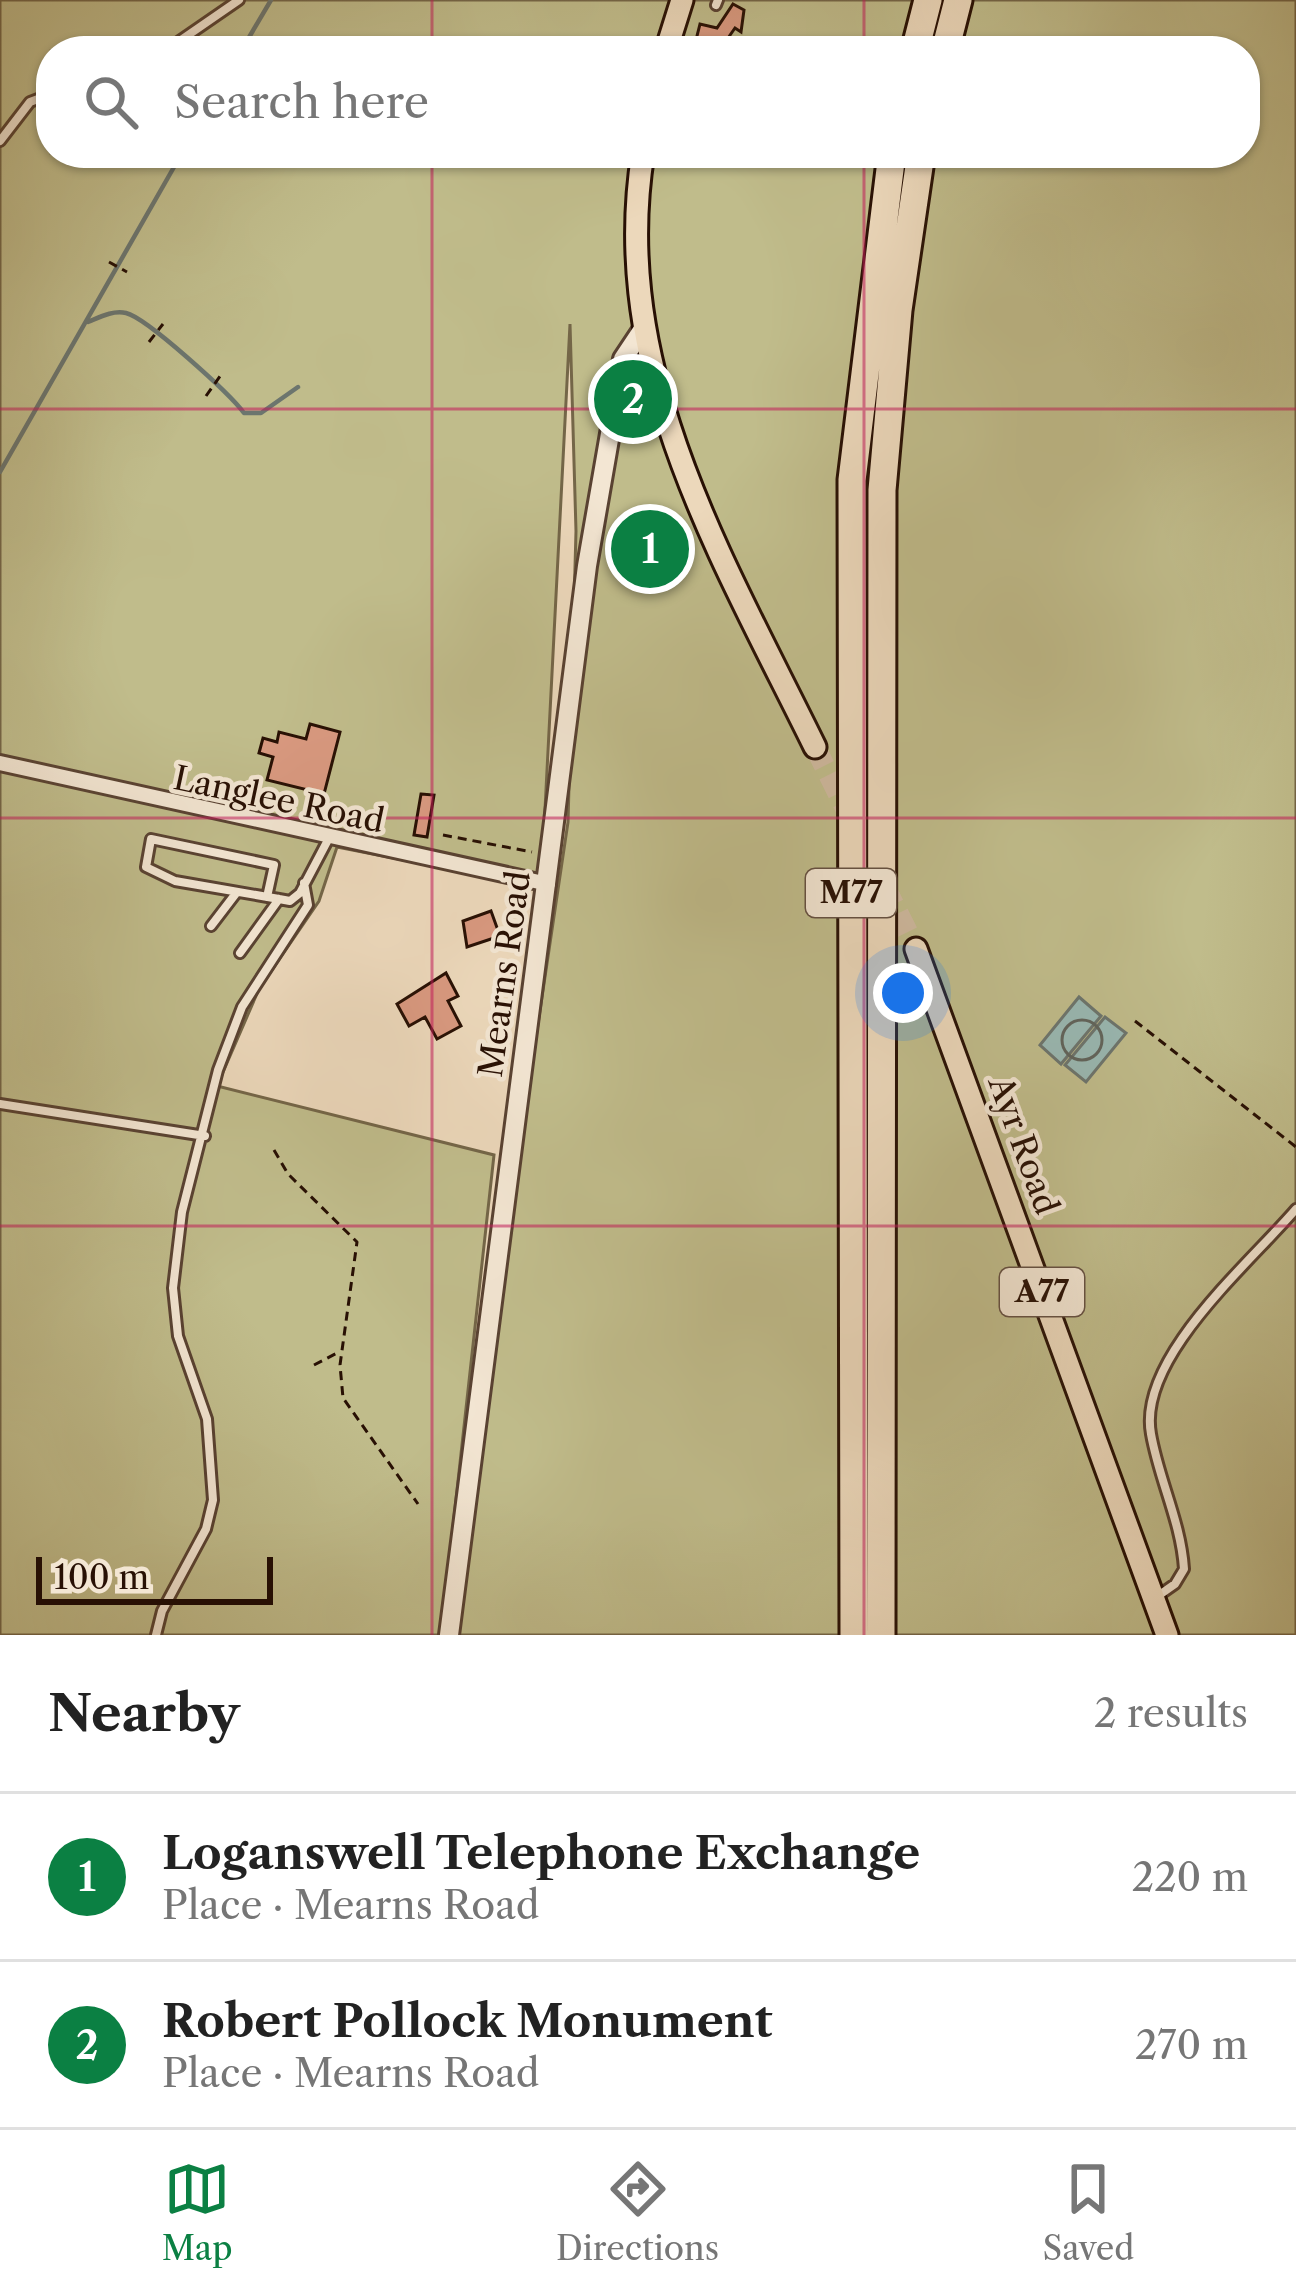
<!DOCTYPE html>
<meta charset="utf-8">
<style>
body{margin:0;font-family:"Libre Caslon Text",serif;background:#f6f6f6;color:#222}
.scale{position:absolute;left:36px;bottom:30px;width:237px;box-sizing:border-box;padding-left:12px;border:6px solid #281004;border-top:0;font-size:33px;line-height:42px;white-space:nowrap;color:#281004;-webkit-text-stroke:9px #f3e6d3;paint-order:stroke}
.you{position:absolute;left:903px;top:993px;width:42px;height:42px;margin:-30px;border:9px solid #fff;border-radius:50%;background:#1a73e8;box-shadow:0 0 0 18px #1a73e833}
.badge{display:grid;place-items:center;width:78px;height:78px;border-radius:50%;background:#0b8043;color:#fff;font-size:39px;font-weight:700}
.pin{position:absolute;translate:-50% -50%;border:6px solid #fff;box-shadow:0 3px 12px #0006}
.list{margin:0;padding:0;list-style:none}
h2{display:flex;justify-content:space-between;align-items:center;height:156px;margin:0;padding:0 48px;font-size:51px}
h2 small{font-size:39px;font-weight:400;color:#767676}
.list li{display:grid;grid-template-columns:78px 1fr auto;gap:36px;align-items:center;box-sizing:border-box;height:168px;padding:0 48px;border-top:3px solid #e0e0e0}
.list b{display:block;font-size:45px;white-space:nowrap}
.list p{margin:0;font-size:39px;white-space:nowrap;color:#767676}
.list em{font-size:39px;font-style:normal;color:#767676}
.icon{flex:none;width:66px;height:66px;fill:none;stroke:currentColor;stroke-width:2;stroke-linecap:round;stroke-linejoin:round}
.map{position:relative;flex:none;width:1296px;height:1635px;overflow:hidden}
.search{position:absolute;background:#fff;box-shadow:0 3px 9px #0004;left:36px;right:36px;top:36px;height:132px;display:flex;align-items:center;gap:30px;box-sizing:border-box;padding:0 42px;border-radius:48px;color:#767676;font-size:45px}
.sheet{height:492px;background:#fff}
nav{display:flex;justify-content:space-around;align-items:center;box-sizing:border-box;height:168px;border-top:3px solid #e0e0e0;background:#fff;font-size:33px;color:#767676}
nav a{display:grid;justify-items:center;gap:6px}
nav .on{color:#0b8043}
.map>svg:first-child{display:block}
</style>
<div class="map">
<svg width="1296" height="1635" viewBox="0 0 1296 1635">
<rect width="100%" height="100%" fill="#ecd8bb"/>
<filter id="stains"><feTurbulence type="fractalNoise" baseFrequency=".00167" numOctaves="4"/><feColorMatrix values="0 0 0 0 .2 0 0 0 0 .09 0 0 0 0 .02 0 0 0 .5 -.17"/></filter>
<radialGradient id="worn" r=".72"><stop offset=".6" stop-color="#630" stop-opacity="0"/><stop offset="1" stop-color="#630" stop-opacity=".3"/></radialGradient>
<path fill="#c0bc8b" stroke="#746648" stroke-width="3" fill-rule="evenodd" d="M0 0H1296V1635H458L523 1125 568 822 576 531 570 324 541 887 337 847 319 901 259 989 217 1086 494 1155 441 1635H0ZM51 51H1245V153H51Z"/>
<path fill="#99b9b4" stroke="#6c756e" stroke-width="3" d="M1079 997 1101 1016 1061 1064 1040 1045Z
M1105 1017 1126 1033 1086 1082 1065 1065Z"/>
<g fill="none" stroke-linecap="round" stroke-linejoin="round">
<path stroke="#60645c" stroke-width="3" d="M1062 1040a20 20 0 1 1 40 0a20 20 0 1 1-40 0Z"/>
<path stroke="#6c756e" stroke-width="4.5" d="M241 51 271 0
M88 322C100 317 113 310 126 313 147 318 230 394 244 413H261L298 387
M0 472 182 153"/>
</g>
<path fill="#d99980" stroke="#281004" stroke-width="3" d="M733 4 744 10 741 32 735 28 719 51 694 48 700 24 717 28Z
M673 523 687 551 651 568 636 537Z
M310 724 340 732 324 794 267 780 273 757 259 753 263 738 277 742 279 732 306 739Z
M421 794 434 795 427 837 414 835Z
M491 911 500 936 467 947 463 921Z
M446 973 458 996 448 1001 461 1026 437 1039 425 1017 409 1026 397 1004Z"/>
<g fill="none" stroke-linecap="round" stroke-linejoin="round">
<path stroke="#cfbaa0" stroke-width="21" stroke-dasharray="21 10" stroke-linecap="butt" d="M815 747 916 949"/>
<defs>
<path id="service" d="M716 5 718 0
M165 51 239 0
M0 141 30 102 51 94
M267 897 274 865 151 839 146 867 175 881 279 899 290 901 300 893 329 838
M211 926 237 892
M240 953 279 899
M0 1104 205 1136
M1155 1598 1175 1584 1184 1569C1181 1522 1159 1480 1151 1434 1137 1358 1250 1263 1296 1209
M156 1635 162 1611 206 1529 213 1500 207 1419 178 1336 173 1288 182 1212 218 1070 242 1007 308 905 304 883"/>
<path id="minor" d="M0 763 548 884"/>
<path id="tertiary" d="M449 1635 587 566 623 359 643 329"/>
<path id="primary" d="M666 51 682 0
M643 153C608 371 723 559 815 747
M916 949 1167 1635"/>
<path id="motorway" d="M915 51 928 0
M945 51 958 0
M854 1635 852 480 892 153
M881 1635 882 490 898 310 921 153"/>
</defs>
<use href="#service" stroke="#594232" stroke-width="14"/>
<use href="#minor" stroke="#594232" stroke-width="20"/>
<use href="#tertiary" stroke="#594232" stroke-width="24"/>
<use href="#primary" stroke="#281004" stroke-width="27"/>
<use href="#motorway" stroke="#281004" stroke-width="33"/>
<path stroke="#281004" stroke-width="3" stroke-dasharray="9 6" stroke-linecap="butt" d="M109 262 127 272
M149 342 163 324
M206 396 223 372
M443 835 532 852
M1135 1021 1296 1147
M274 1150 288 1174 357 1242 340 1365 343 1398 418 1504
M314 1365 339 1352"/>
<use href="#service" stroke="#f3e6d3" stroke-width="8"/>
<use href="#minor" stroke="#f3e6d3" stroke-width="14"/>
<use href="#tertiary" stroke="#f3e6d3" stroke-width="18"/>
<use href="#primary" stroke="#ecd8bb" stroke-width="21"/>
<use href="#motorway" stroke="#ecd8bb" stroke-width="27"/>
</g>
<path fill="none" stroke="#c2185b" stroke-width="3" stroke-opacity="0.55" d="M432 0V51M864 0V51M432 153V1635M864 153V1635M0 409H1296M0 818H1296M0 1226H1296"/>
<g text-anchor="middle" stroke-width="9" stroke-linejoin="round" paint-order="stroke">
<g fill="#f3e6d3" stroke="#655042" stroke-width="3">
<rect x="806" y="869" width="90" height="48" rx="9"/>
<rect x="1000" y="1268" width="84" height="48" rx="9"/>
</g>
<g font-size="30" font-weight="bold" fill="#281004">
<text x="851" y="903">M77</text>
<text x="1042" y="1302">A77</text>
</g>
<g font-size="33" fill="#281004" stroke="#f3e6d3">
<text transform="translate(279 799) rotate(12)" y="12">Langlee Road</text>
<text transform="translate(504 974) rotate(-82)" y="12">Mearns Road</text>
<text transform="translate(1024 1145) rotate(70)" y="12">Ayr Road</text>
</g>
</g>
<rect width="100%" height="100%" filter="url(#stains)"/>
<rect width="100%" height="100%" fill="url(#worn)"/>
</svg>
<div class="scale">100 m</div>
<div class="you"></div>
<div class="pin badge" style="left:650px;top:549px">1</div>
<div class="pin badge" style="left:633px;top:399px">2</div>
<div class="search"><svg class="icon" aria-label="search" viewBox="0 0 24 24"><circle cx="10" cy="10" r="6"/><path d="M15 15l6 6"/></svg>Search here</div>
</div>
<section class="sheet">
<h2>Nearby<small>2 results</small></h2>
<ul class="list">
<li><span class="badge">1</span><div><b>Loganswell Telephone Exchange</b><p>Place · Mearns Road</p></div><em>220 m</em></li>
<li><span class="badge">2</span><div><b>Robert Pollock Monument</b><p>Place · Mearns Road</p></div><em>270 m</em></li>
</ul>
</section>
<nav>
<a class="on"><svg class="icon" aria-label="map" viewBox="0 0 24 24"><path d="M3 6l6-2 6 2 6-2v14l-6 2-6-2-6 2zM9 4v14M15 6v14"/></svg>Map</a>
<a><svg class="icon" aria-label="directions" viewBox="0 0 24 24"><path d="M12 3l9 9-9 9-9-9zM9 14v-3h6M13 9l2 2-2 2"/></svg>Directions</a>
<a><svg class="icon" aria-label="saved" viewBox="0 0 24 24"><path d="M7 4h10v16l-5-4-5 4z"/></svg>Saved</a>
</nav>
